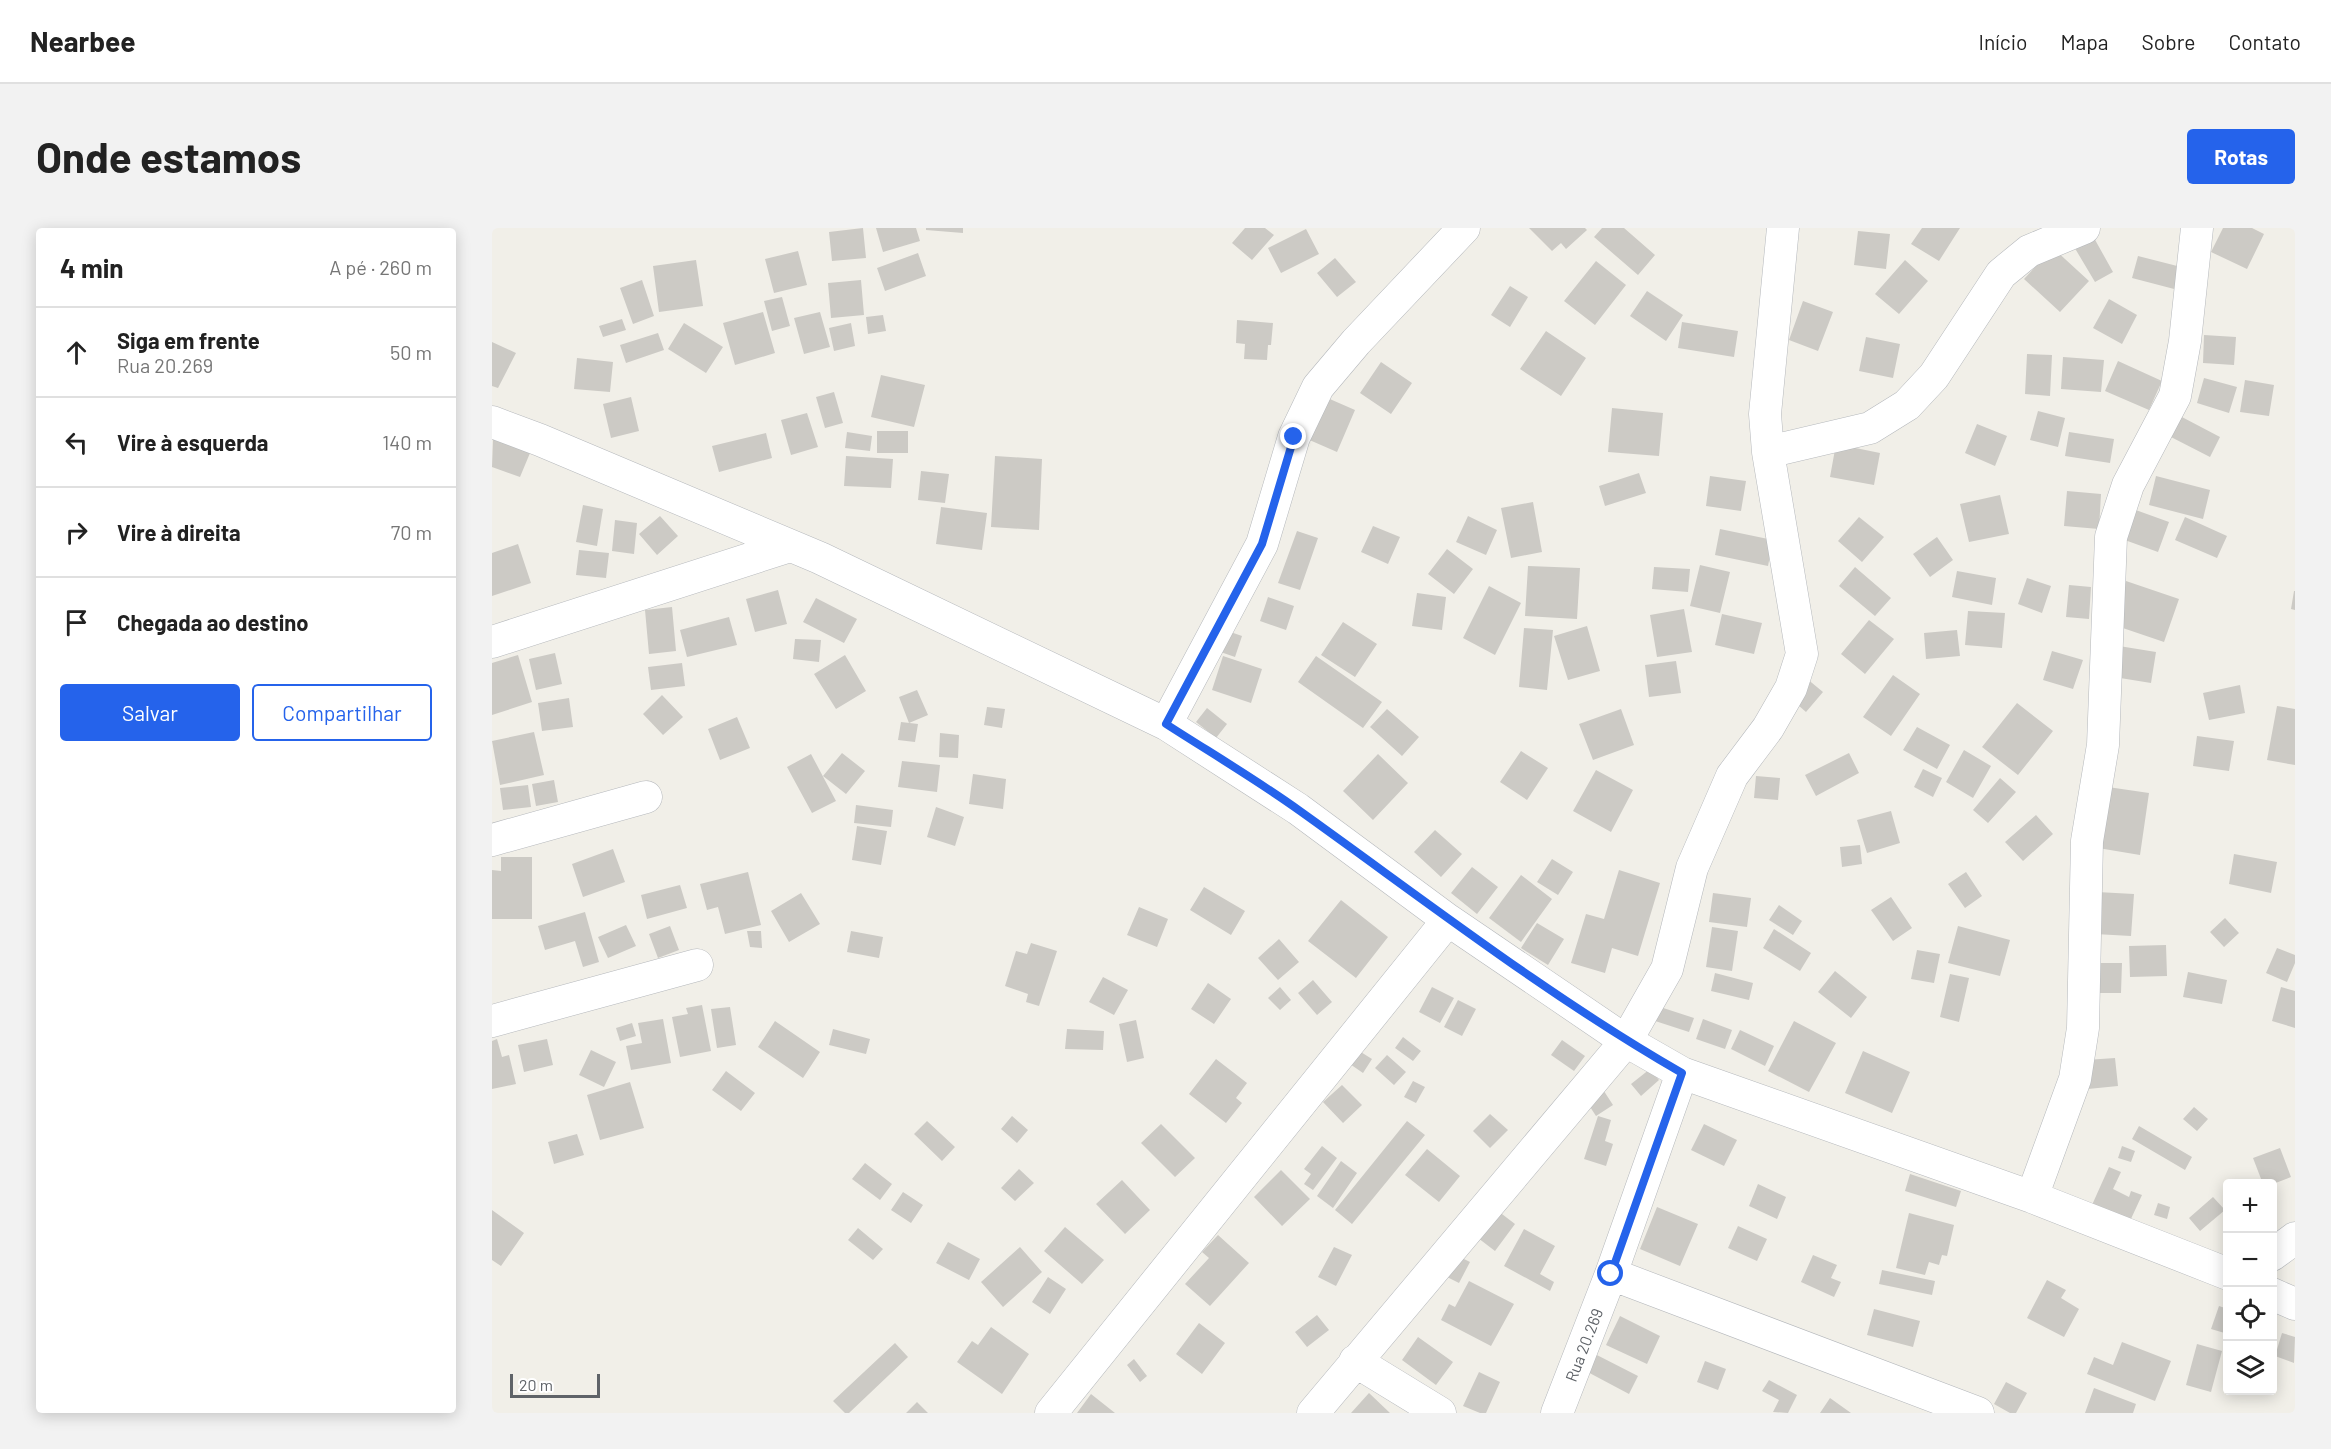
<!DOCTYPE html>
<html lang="pt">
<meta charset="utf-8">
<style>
body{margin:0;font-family:Barlow,sans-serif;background:#f2f2f2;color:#222}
.controls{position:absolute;right:18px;bottom:18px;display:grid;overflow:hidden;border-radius:6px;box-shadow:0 3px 15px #0003}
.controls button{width:54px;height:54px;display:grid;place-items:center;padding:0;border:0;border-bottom:2px solid #e0e0e0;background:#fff;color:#222;font:30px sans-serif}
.scale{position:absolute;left:18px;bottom:15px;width:90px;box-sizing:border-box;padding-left:6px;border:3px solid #5f6368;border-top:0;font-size:16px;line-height:21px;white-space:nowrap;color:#5f6368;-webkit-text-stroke:4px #fff;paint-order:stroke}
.stop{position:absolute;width:18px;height:18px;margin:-14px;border:4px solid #2563eb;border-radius:50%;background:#fff}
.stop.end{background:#2563eb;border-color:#fff;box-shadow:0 2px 6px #0008}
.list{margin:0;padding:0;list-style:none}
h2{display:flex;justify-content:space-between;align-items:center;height:78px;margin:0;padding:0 24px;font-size:26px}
h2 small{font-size:20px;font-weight:400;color:#767676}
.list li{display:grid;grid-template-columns:39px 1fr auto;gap:18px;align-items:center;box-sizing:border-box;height:90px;padding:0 24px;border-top:2px solid #e0e0e0}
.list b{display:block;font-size:22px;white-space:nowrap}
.list p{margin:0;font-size:20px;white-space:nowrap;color:#767676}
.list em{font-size:20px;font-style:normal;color:#767676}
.actions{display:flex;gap:12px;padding:18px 24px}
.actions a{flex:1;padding:14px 0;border:2px solid #2563eb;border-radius:6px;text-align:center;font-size:21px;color:#2563eb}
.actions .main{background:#2563eb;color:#fff}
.icon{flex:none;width:33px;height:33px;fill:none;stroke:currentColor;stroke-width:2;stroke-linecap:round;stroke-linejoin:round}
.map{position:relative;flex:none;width:1803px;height:1185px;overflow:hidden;border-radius:6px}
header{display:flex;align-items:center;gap:36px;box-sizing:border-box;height:84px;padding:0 30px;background:#fff;border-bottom:2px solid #e0e0e0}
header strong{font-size:28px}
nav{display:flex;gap:33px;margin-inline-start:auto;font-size:21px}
.intro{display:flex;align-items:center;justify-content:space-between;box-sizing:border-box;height:144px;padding:0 36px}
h1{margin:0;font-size:42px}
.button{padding:15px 27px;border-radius:6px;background:#2563eb;color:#fff;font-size:21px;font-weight:700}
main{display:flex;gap:36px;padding:0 36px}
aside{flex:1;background:#fff;border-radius:6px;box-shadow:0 3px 15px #0003}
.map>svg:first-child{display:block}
</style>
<header>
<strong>Nearbee</strong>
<nav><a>Início</a><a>Mapa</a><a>Sobre</a><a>Contato</a></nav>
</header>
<div class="intro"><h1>Onde estamos</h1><a class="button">Rotas</a></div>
<main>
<aside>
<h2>4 min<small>A pé · 260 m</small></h2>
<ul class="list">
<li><svg class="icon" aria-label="ahead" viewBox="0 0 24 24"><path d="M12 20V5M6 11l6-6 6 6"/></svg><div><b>Siga em frente</b><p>Rua 20.269</p></div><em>50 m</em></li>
<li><svg class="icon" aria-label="left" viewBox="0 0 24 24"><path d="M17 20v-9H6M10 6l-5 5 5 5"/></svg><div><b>Vire à esquerda</b></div><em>140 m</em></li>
<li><svg class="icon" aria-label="right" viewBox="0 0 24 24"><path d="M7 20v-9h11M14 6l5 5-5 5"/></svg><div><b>Vire à direita</b></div><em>70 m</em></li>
<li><svg class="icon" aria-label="arrive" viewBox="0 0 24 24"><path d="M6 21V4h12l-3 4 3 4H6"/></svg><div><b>Chegada ao destino</b></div></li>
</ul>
<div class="actions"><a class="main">Salvar</a><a>Compartilhar</a></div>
</aside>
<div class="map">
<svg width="1803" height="1185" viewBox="0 0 1803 1185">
<rect width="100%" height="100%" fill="#f1efe8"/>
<path fill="#cccac5" d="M371 0 374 30 340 33 337 4Z
M384 0H424L428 13 391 24Z
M434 0H471V5L434 2Z
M753 0H773L782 7 760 32 740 15Z
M1037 0H1093L1095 2 1074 21 1069 15 1060 23Z
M1110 0H1132L1163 27 1146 47 1102 9Z
M1430 0H1468L1447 33 1419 16Z
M1731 0H1760L1772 6 1755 41 1719 24Z
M814 1 827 26 789 45 776 20Z
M1597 1 1621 44 1603 54 1578 12Z
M1366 3 1398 6 1394 41 1362 37Z
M1561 20 1597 53 1568 84 1532 51Z
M306 23 315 57 282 65 273 31Z
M426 25 434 48 393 63 385 40Z
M1646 28 1693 40 1686 62 1640 50Z
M843 30 864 54 845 69 825 45Z
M204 32 211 78 167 84 161 38Z
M1413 32 1436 53 1407 86 1383 66Z
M1104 33 1134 57 1103 97 1072 73Z
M150 52 162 88 141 96 128 60Z
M369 52 372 87 339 90 336 55Z
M1018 58 1036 69 1018 99 999 87Z
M1155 63 1191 87 1174 113 1138 88Z
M290 69 298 98 280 103 272 73Z
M1617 71 1645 87 1630 116 1601 100Z
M1311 73 1341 84 1326 123 1297 112Z
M271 84 283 125 243 137 231 95Z
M328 84 338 119 312 126 302 90Z
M391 87 394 103 376 106 374 89Z
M130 91 134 102 111 109 107 98Z
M745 92 781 95 779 117H776L775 132 752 131 753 116 744 115Z
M1190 94 1246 103 1242 129 1186 120Z
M192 95 231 119 214 145 176 121Z
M359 95 363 118 342 123 337 100Z
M1054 103 1094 130 1069 168 1028 141Z
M166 105 172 122 134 135 128 117Z
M1712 107 1744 109 1742 137 1711 135Z
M1374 109 1408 116 1401 150 1367 143Z
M0 114 24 125 6 160 0 158Z
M1535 126 1560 127 1558 168 1533 166Z
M1571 129 1612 132 1609 164 1569 161Z
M85 130 121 134 118 164 82 161Z
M1626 133 1670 153 1657 182 1613 163Z
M889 134 920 155 899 186 868 165Z
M389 147 433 157 422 199 379 189Z
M1712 150 1745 159 1737 185 1705 175Z
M1753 152 1782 157 1777 188 1748 184Z
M342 164 351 195 333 200 324 169Z
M824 165 863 182 845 224 806 207Z
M139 169 147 203 119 210 111 176Z
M1120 180 1171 185 1167 228 1116 224Z
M1546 183 1573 190 1566 219 1538 212Z
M315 185 326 219 299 227 289 192Z
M1688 188 1728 209 1718 229 1677 208Z
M1485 196 1515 208 1503 238 1473 225Z
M385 203H416V225H385Z
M355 204 380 208 378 223 353 220Z
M1577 204 1622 211 1618 235 1573 228Z
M274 205 280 230 227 244 220 218Z
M1 211 38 225 28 249 0 239Z
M1344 216 1388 225 1382 257 1338 249Z
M354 228 401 231 399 260 352 258Z
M503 228 550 231 547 302 499 299Z
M429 243 457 246 453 275 426 272Z
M1147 245 1154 265 1113 278 1107 258Z
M1218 248 1254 253 1249 283 1214 278Z
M1664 248 1718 262 1711 291 1657 277Z
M1575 263 1609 266 1607 301 1572 298Z
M1508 267 1517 306 1477 314 1468 276Z
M1041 274 1050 324 1019 330 1009 280Z
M91 277 111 281 105 318 84 314Z
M449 279 495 285 490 322 444 316Z
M1641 281 1677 294 1666 324 1630 311Z
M168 288 186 308 165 327 147 306Z
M976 288 1005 302 994 327 964 314Z
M1367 289 1392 309 1370 334 1346 313Z
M1693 289 1735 308 1725 330 1683 312Z
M123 292 145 295 142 326 120 323Z
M881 298 908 309 896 336 869 324Z
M1228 301 1281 312 1276 338 1223 327Z
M805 303 826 310 808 362 786 355Z
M1445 309 1461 332 1438 349 1421 326Z
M26 316 39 355 0 368V325Z
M955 321 981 341 962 366 936 346Z
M87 322 117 325 114 350 84 347Z
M1208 337 1238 344 1228 385 1198 378Z
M1036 338 1088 340 1085 391 1033 388Z
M1162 339 1198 341 1196 364 1160 361Z
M1363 339 1399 370 1383 388 1347 358Z
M1465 343 1504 350 1500 377 1460 369Z
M1535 350 1559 358 1550 385 1526 376Z
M1634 353 1687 371 1672 414 1619 396Z
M1577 357 1599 359 1597 391 1574 389Z
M997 358 1029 375 1003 427 971 410Z
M286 362 295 396 263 404 254 371Z
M1802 363H1803V382L1799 381Z
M925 365 954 369 950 402 920 398Z
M776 369 802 378 794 402 768 393Z
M324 370 365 391 352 415 311 394Z
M180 379 184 423 157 426 153 382Z
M1192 381 1200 424 1165 429 1158 387Z
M1476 383 1513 385 1510 420 1473 417Z
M1230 386 1270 395 1262 426 1223 417Z
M237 389 245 417 195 429 188 402Z
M1377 392 1402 411 1373 446 1349 426Z
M851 394 885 416 863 449 829 427Z
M1095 398 1108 443 1076 452 1062 408Z
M727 400 750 408 743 429 720 421Z
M1032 400 1061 402 1055 462 1027 459Z
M1465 402 1468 428 1434 431 1432 405Z
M303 411 329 412 327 434 301 431Z
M1627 418 1664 424 1659 455 1622 449Z
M1560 423 1591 432 1581 461 1551 452Z
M63 425 70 456 44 462 37 431Z
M26 427 40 474 0 487V435Z
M353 427 374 463 344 481 322 446Z
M731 428 770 441 759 475 720 462Z
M824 428 890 474 871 500 806 454Z
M1184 433 1189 465 1157 469 1153 437Z
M190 435 193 458 159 462 156 439Z
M1401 447 1428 466 1399 508 1371 489Z
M1314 450 1331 464 1314 484 1298 470Z
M1748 457 1753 485 1717 492 1711 465Z
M425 462 436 487 417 495 407 469Z
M170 467 191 489 171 507 151 486Z
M77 470 81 499 50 503 46 475Z
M1525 475 1561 503 1526 547 1490 519Z
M1785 478 1803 481V537L1775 532Z
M495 479 513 481 510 500 492 497Z
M715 480 735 496 724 510 704 494Z
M895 481 927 509 910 528 878 499Z
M1129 481 1142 517 1101 532 1087 496Z
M245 489 258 520 228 532 216 501Z
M409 494 426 496 423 514 406 512Z
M1425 499 1458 517 1445 541 1411 522Z
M42 504 52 547 8 557 0 513Z
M448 505 467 507 466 530 447 529Z
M1705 508 1742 513 1737 543 1701 538Z
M1472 522 1499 538 1481 570 1454 554Z
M1029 523 1056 540 1035 572 1008 554Z
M350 525 373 543 354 566 331 548Z
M1357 525 1367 545 1324 568 1313 547Z
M319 526 344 573 320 585 295 539Z
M886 526 916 555 881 592 851 563Z
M410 533 448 537 445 564 406 559Z
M1431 541 1450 550 1441 569 1422 559Z
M1104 542 1141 562 1119 604 1081 583Z
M481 546 514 551 511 581 477 576Z
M1264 548 1288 550 1286 572 1262 570Z
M1508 550 1524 564 1496 595 1481 582Z
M62 552 66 574 44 578 40 556Z
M36 557 39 579 11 582 8 560Z
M1609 558 1657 565 1648 627 1600 619Z
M364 577 401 582 399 599 362 595Z
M444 579 472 589 463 618 435 609Z
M1399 583 1408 615 1375 625 1365 592Z
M1544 587 1561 606 1531 633 1513 614Z
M365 598 395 603 389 637 360 632Z
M943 602 970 626 949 649 922 624Z
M1368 617 1370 636 1350 639 1348 619Z
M121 621 133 654 91 669 80 636Z
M1742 626 1785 634 1779 665 1737 656Z
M9 629H40V691H0V642L9 643Z
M1060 631 1081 644 1066 667 1045 654Z
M980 639 1006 659 985 686 959 665Z
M1127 642 1168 655 1146 728 1120 720 1113 745 1079 735 1094 686 1112 691Z
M256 644 269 697 233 706 226 679 215 682 208 656Z
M1474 644 1490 668 1473 680 1456 656Z
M1029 647 1060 671 1029 714 997 690Z
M188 657 195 680 155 691 149 667Z
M712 659 753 683 739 707 698 682Z
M1605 664 1642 666 1639 708 1603 706Z
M309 665 328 696 297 714 279 683Z
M1221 665 1259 670 1255 699 1217 694Z
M1399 669 1420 700 1401 713 1379 682Z
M849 672 896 709 864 750 816 713Z
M1287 677 1310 693 1301 707 1277 692Z
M647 679 676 691 665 719 635 707Z
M93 684 107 734 91 739 83 713 53 722 46 698Z
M1733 690 1747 705 1732 719 1718 704Z
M1045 695 1072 711 1056 737 1029 720Z
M134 697 144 718 116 730 106 709Z
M178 698 187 722 166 730 157 706Z
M1466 698 1518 712 1508 748 1456 735Z
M1220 699 1246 703 1240 743 1214 739Z
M1282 701 1319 725 1308 743 1271 720Z
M255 703H269L270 720 258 719Z
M359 703 391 709 387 730 355 724Z
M787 711 807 734 786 752 766 730Z
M539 715 565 723 547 778 534 774 536 766 513 758 524 723 535 726Z
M1674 717 1675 748 1638 749 1637 718Z
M1785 720 1803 727V735L1795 754 1774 745Z
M1425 722 1448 726 1442 755 1419 751Z
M1601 735H1630L1629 765H1600Z
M1343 743 1375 769 1359 790 1326 764Z
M1696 744 1735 752 1730 776 1691 769Z
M1223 745 1261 755 1257 772 1219 763Z
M1458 746 1477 750 1467 794 1448 789Z
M611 749 636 762 622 787 597 774Z
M821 752 840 774 825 787 806 765Z
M716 755 739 771 722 796 699 781Z
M788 759 799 772 788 782 776 770Z
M940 759 962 770 948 795 927 784Z
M1789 759 1803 763V800L1780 793Z
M966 772 984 781 970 808 952 799Z
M210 777 219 823 188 829 180 789 196 786 194 780Z
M1162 777 1202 790 1197 804 1157 791Z
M238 779 244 817 225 820 219 781Z
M171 791 179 835 139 842 134 818 150 815 146 795Z
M1211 791 1240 802 1233 821 1204 811Z
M644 792 652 830 635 834 627 796Z
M283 793 328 824 311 850 266 819Z
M1302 793 1344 815 1317 864 1276 843Z
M140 795 144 808 128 813 124 800Z
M341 801 378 811 374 826 337 817Z
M575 801 612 803 611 822 573 821Z
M1248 802 1282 818 1273 838 1239 821Z
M911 809 929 823 921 833 903 820Z
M5 811 10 829 17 827 24 856 0 861V813Z
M55 811 61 837 32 844 26 817Z
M1070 812 1093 828 1082 843 1059 827Z
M864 821 880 831 871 845 855 834Z
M99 822 124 834 112 859 87 847Z
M1371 823 1418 844 1400 885 1353 865Z
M895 827 914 844 902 857 883 840Z
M1623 830 1626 858 1596 861 1594 832Z
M724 831 755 855 744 870 750 875 734 895 697 866Z
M1158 841 1167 852 1149 868 1139 856Z
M234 843 263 865 249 883 220 862Z
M921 853 933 859 924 875 912 869Z
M138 854 152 900 108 912 95 867Z
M850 857 870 877 851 895 831 874Z
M1108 857 1121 877 1104 888 1091 868Z
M1702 879 1716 891 1705 903 1691 891Z
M998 886 1016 902 998 920 981 903Z
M520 888 536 902 525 915 509 901Z
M1106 888 1119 892 1113 913 1121 916 1114 938 1092 931Z
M435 893 463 919 450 933 422 906Z
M915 893 933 907 860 996 843 982Z
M669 896 703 930 683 949 649 915Z
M1212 896 1245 912 1232 938 1199 922Z
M1647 898 1700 929 1693 942 1640 911Z
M85 906 92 927 62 936 56 914Z
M830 918 845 930 821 962 812 956 819 946 812 941Z
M1630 918 1643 923 1639 934 1626 930Z
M1788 920 1799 949 1781 956H1771L1761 930Z
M935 921 968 948 947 974 913 947Z
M849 933 865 945 841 980 825 968Z
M373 935 400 956 388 972 360 951Z
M1617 939 1629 944 1621 961 1637 969 1639 963 1650 967 1638 993 1600 977Z
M527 941 542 955 523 973 509 960Z
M789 942 818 971 790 998 762 969Z
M1418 946 1469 963 1464 979 1413 963Z
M630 952 658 982 633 1006 604 976Z
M1266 956 1294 969 1285 991 1257 978Z
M411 964 431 977 419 995 399 982Z
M1721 969 1733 982 1708 1003 1697 990Z
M1666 975 1678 979 1675 991 1662 987Z
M1165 979 1206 996 1188 1038 1148 1021Z
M0 982 32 1005 9 1038 0 1032Z
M1006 983 1023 996 1003 1023 986 1010Z
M1417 985 1462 997 1455 1028 1450 1027 1447 1037 1437 1034 1433 1047 1404 1040Z
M1246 998 1275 1011 1265 1033 1236 1020Z
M573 999 612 1032 590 1056 552 1023Z
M366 1000 391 1021 381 1032 356 1012Z
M1032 1001 1063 1018 1048 1046 1062 1054 1058 1063 1012 1038Z
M726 1007 757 1035 718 1078 693 1056 717 1030 710 1024Z
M456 1014 488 1031 477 1052 444 1035Z
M528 1019 550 1044 511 1079 489 1054Z
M842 1019 860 1027 844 1058 826 1049Z
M962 1026 978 1034 967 1055 951 1047Z
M1321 1027 1345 1037 1339 1050 1349 1054 1342 1069 1309 1054Z
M1390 1042 1443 1053 1440 1067 1387 1056Z
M556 1049 574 1061 558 1086 540 1074Z
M1555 1052 1574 1062 1569 1070 1587 1081 1572 1109 1535 1090Z
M977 1053 1022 1076 999 1118 949 1092 957 1076 963 1079Z
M1727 1078 1736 1081V1106L1719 1101Z
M1382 1081 1428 1093 1421 1119 1375 1107Z
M825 1087 837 1102 815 1119 803 1104Z
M1128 1088 1168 1108 1155 1136 1114 1117Z
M707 1095 733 1115 710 1146 684 1126Z
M499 1099 537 1126 510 1166 465 1134 480 1113 486 1117Z
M1790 1105 1803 1109 1802 1135 1783 1128Z
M926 1109 961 1134 944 1157 910 1132Z
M1630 1114 1679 1133 1663 1173 1595 1146 1602 1129 1621 1137Z
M403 1115 416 1129 357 1185H353L341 1173Z
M1705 1116 1730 1123 1719 1164 1694 1157Z
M1099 1124 1146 1148 1137 1166 1090 1141Z
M642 1131 655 1148 648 1154 635 1137Z
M1213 1133 1234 1141 1226 1162 1205 1154Z
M987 1144 1008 1154 994 1185H988L971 1178Z
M1277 1152 1305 1167 1296 1185 1281 1184 1287 1172 1270 1163Z
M1514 1154 1535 1165 1524 1185H1518L1502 1176Z
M1602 1160 1644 1176 1641 1185H1593Z
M877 1165 898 1185H859Z
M599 1166 623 1185H585Z
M1338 1170 1359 1185H1328Z
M425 1174 436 1185H414Z"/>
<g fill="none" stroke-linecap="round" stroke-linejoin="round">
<defs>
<path id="minor" d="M0 194 48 212 328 330 674 496 806 581 956 692 1134 813 1190 845 1540 969 1736 1046
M1276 224 1378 200 1415 177 1442 148 1509 46 1537 23 1592 0
M0 414 298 318
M674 496 770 316 802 209 826 159 864 114 972 0
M0 612 154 569
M0 793 205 737
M1540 969 1583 851 1591 800 1595 613 1611 517 1619 309 1636 257 1683 168 1693 113 1705 0
M1780 1027 1803 1010
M1119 1046 1486 1185
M1780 1066 1803 1076
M863 1133 948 1185
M559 1185 956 692
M821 1185 1134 813 1175 741 1200 640 1240 548 1276 500 1299 460 1310 426 1276 224 1273 186 1291 0
M1065 1185 1119 1046 1190 845"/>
</defs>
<use href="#minor" stroke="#b5b8bc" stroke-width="33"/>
<use href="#minor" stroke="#fff" stroke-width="32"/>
</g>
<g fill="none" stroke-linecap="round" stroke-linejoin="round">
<path stroke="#2563eb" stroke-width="8" d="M802 209 770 316 674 496C719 525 765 552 808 583 934 673 1056 768 1190 845L1119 1046"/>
</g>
<g text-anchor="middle" stroke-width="5" stroke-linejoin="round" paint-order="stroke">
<g font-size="16" fill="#5f6368" stroke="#fff">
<text transform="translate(1092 1117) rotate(-69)" y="6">Rua 20.269</text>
</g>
</g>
</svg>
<div class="controls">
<button>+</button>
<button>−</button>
<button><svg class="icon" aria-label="locate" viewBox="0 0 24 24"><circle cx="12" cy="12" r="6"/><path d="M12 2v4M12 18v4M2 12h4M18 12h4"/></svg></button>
<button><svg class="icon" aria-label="layers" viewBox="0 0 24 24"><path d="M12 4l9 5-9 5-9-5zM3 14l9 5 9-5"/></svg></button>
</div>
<div class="scale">20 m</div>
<div class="stop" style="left:1119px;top:1046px"></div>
<div class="stop end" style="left:802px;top:209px"></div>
</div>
</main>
